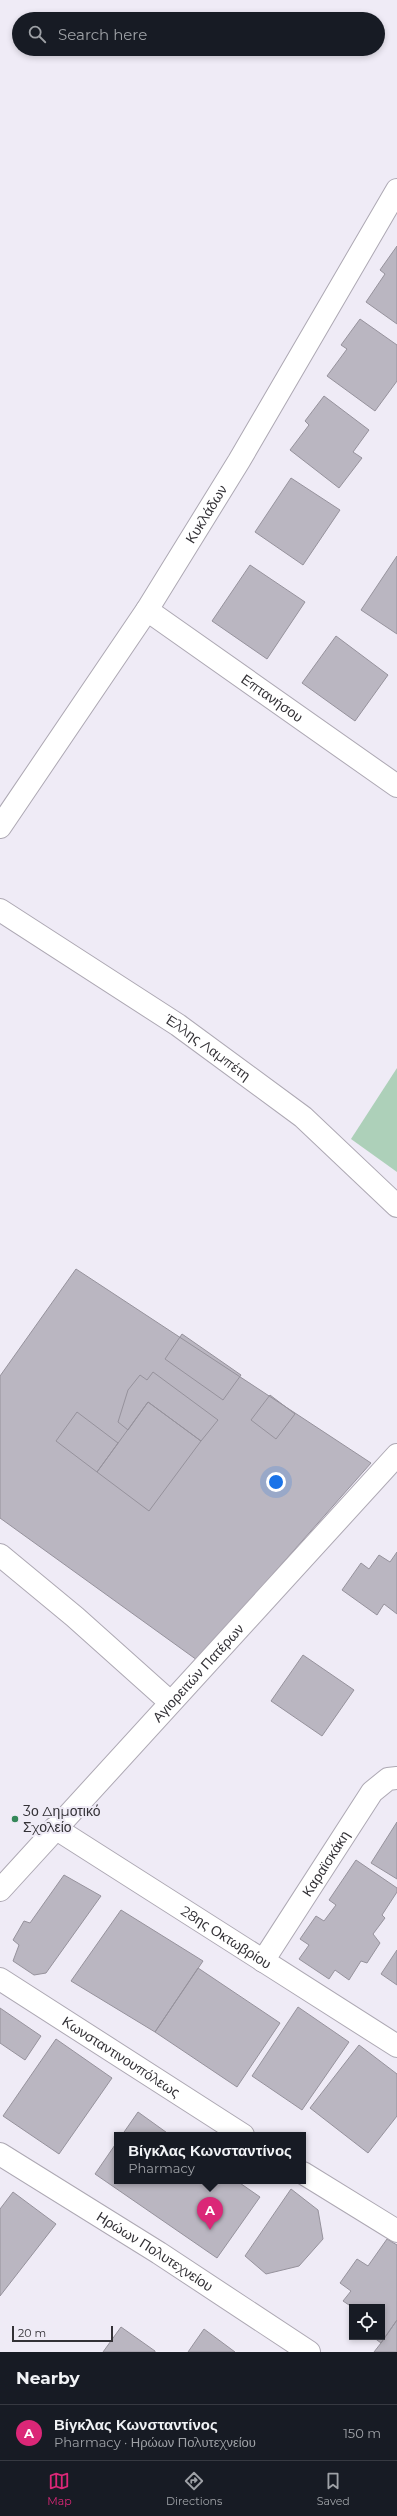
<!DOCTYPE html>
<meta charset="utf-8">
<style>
body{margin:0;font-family:Montserrat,sans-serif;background:#242831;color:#f1f3f6}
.controls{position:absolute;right:12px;bottom:12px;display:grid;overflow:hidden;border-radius:0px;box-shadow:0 2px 6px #0003}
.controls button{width:36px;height:36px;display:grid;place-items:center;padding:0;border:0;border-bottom:1px solid #363941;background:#171b24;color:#f1f3f6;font:20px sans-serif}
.scale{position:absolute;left:12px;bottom:10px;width:101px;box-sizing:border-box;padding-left:4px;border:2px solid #333136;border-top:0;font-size:11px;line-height:14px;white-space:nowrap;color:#333136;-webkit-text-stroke:3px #efebf6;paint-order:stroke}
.you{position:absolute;left:276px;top:1482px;width:14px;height:14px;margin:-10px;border:3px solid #fff;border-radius:50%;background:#1a73e8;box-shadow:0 0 0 6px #1a73e833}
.badge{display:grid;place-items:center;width:26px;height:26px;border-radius:50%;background:#db2777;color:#fff;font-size:13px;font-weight:700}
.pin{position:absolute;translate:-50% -33px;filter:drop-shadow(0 1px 2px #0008)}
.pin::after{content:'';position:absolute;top:21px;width:14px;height:12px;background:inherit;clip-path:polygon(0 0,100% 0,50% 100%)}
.popup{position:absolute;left:114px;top:2132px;width:192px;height:52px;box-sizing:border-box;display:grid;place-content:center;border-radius:0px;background:#171b24;filter:drop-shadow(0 1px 3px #0005);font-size:13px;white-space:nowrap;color:#9ea1a6}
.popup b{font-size:15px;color:#f1f3f6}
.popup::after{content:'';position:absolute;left:50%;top:100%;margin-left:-8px;border:8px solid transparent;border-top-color:#171b24}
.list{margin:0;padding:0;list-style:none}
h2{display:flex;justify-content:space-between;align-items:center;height:52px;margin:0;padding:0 16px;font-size:17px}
h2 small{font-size:13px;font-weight:400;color:#9ea1a6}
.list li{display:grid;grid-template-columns:26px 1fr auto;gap:12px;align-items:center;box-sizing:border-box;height:56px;padding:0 16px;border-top:1px solid #363941}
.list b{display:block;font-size:15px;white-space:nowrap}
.list p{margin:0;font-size:13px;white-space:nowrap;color:#9ea1a6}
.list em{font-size:13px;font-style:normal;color:#9ea1a6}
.icon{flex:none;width:22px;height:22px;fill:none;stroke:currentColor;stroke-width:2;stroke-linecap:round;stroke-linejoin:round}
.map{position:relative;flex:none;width:397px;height:2352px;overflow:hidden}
.search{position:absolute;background:#171b24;box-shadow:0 2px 6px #0003;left:12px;right:12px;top:12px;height:44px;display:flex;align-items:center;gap:10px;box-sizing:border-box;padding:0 14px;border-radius:22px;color:#9ea1a6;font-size:15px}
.sheet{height:108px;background:#171b24}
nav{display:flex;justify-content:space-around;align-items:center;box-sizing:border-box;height:56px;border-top:1px solid #363941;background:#171b24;font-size:11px;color:#9ea1a6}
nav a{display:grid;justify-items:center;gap:2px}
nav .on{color:#db2777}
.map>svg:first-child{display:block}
</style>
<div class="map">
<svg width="397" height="2352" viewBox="0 0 397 2352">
<rect width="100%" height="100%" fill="#efebf6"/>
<path fill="#add0b9" d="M397 1068V1172L351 1139Z"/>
<path fill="#bab6c1" stroke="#96929c" d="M397 246V324L366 302 385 274 380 270Z
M360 319 397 345V381L375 411 327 376 347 349 341 345Z
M324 396 369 430 353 452 362 458 339 488 290 450 309 425 305 421Z
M291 478 340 510 303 565 255 532Z
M397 556V634L361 610Z
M250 565 305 602 267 659 212 621Z
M336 636 388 675 355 721 302 683Z
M76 1269 371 1463 197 1660 0 1518V1376Z
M182 1334 241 1375 223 1400 165 1359Z
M153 1372 218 1420 201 1441 148 1402 128 1430 118 1422 128 1390 140 1375 147 1380Z
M270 1395 295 1414 276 1439 251 1420Z
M148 1402 201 1441 149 1511 97 1472Z
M77 1412 118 1443 97 1472 56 1441Z
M397 1552V1614L384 1604 377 1615 342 1590 361 1563 369 1569 379 1555 390 1562Z
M303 1655 354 1690 322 1736 271 1701Z
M397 1822V1879L371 1863Z
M356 1860 397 1888V1892L382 1915 385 1918 373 1934 380 1943 367 1963 361 1961 349 1980 335 1970 329 1979 299 1959 309 1945 300 1939 316 1916 324 1921 336 1905 329 1900Z
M64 1875 101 1896 46 1973 34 1975 13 1961 19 1945 13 1940 24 1921 30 1923Z
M121 1910 203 1961 155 2032 71 1981Z
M397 1950V1985L381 1974Z
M198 1968 280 2023 237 2087 155 2032Z
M298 2007 349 2042 302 2110 252 2076Z
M0 2008 41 2036 25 2060 0 2043Z
M56 2039 112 2078 59 2154 3 2116Z
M359 2045 397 2074V2116L368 2153 310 2108Z
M138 2112 170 2135H122Z
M117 2142V2181H237L260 2197 217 2258 95 2174Z
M291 2189 318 2210 323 2239 299 2266 266 2274 245 2256Z
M13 2192 56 2224 0 2296V2209Z
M387 2239 397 2245V2320L381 2343 373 2337H382V2307H352L343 2301 351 2291 340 2283 357 2259 368 2266Z
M397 2320V2352H374L381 2343Z
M121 2327 155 2351V2352H103Z
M204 2329 235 2352H188Z"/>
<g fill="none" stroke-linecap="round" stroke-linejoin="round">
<defs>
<g id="minor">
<path id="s1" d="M147 610 397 786"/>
<path id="s2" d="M0 827 147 610 239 461 397 190"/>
<path id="s3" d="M0 910 178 1025 303 1117 397 1206"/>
<path d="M0 1555 75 1617 170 1702"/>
<path id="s4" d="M55 1828 397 2046"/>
<path id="s5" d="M0 1890 397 1455"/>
<path id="s6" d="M263 1961 372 1792 388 1779 397 1778"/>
<path id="s7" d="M0 1979 243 2135"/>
<path id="s8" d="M0 2154 159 2253 309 2352"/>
<path d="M303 2173 397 2231"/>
</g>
</defs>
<use href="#minor" stroke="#ada8b3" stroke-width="24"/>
<use href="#minor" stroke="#fff" stroke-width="22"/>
</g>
<circle fill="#348759" stroke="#efebf6" stroke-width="1.5" cx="15" cy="1819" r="4"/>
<g text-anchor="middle" stroke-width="4" stroke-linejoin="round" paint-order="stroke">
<g font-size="14" fill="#333136" stroke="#efebf6">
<text dy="5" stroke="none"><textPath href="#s2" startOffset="375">Κυκλάδων</textPath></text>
<text dy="5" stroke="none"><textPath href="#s1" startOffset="153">Επτανήσου</textPath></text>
<text dy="5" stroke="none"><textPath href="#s3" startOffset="249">Έλλης Λαμπέτη</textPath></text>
<text dy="5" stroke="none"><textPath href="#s5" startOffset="294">Αγιορειτών Πατέρων</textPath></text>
<text dy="5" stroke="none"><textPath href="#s6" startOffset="116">Καραϊσκάκη</textPath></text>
<text dy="5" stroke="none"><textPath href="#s4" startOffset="203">28ης Οκτωβρίου</textPath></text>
<text dy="5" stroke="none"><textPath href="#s7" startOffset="144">Κωνσταντινουπόλεως</textPath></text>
<text dy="5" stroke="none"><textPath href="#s8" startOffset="183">Ηρώων Πολυτεχνείου</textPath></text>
</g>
<g font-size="14" fill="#333136" stroke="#efebf6" text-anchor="start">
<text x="23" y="1816">3ο Δημοτικό<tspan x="23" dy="16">Σχολείο</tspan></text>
</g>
</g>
</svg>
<div class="controls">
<button><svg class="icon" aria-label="locate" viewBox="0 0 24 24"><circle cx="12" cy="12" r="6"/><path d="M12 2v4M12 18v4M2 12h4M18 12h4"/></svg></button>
</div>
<div class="scale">20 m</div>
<div class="you"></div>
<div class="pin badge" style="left:210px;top:2230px">A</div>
<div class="popup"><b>Βίγκλας Κωνσταντίνος</b>Pharmacy</div>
<div class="search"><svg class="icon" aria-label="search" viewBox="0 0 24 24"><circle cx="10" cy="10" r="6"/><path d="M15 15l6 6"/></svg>Search here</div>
</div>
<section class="sheet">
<h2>Nearby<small></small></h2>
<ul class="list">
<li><span class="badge">A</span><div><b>Βίγκλας Κωνσταντίνος</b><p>Pharmacy · Ηρώων Πολυτεχνείου</p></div><em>150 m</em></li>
</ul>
</section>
<nav>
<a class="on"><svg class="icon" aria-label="map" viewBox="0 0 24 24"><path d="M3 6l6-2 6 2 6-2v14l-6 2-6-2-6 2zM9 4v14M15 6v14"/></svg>Map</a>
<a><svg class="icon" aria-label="directions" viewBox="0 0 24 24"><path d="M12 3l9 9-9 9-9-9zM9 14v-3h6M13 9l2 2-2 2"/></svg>Directions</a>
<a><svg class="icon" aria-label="saved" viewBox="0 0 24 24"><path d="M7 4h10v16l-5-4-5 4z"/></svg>Saved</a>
</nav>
